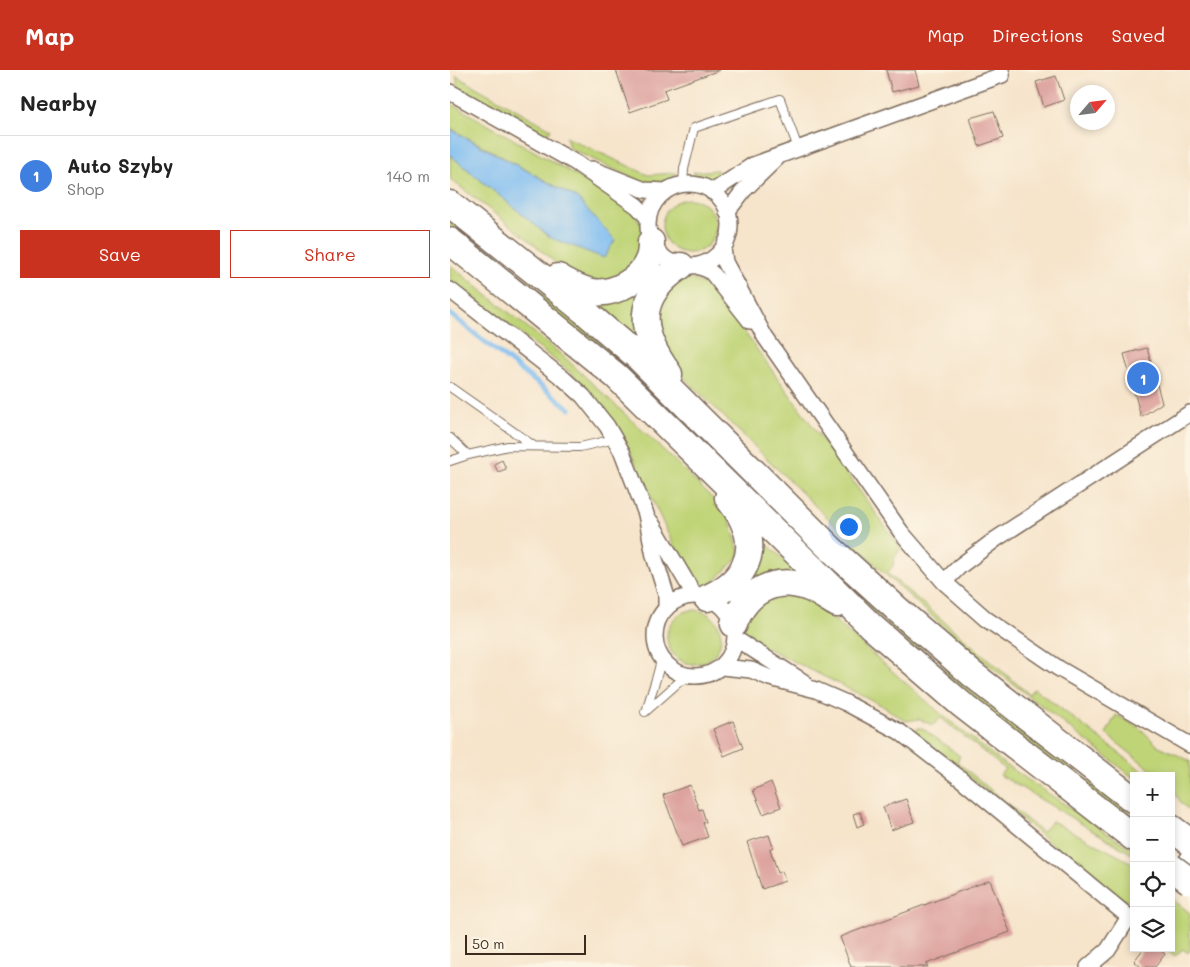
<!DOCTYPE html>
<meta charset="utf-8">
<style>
body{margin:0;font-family:Mali,sans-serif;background:#f6f6f6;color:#222}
.controls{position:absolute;right:15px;bottom:15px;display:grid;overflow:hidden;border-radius:0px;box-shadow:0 2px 8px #0003}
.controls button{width:45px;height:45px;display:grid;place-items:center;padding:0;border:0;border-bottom:1px solid #e0e0e0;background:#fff;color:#222;font:25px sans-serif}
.compass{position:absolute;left:620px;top:15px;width:45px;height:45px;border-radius:50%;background:#fff;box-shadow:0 2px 8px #0003;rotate:62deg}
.scale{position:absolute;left:15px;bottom:12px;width:121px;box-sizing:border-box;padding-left:5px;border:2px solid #3b2a1e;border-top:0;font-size:14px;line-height:18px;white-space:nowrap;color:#3b2a1e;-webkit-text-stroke:4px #fcf5e5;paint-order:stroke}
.you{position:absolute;left:398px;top:456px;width:18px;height:18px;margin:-12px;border:4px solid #fff;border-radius:50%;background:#1a73e8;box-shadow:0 0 0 8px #1a73e833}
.badge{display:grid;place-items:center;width:32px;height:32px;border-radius:50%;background:#c8321e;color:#fff;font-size:16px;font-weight:700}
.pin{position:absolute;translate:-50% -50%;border:2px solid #fff;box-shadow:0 1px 5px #0006}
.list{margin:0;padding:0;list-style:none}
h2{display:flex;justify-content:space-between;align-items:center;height:65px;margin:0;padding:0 20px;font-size:21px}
h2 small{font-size:16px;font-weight:400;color:#767676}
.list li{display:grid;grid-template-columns:32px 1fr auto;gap:15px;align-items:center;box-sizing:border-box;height:80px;padding:0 20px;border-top:1px solid #e0e0e0}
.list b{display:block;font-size:19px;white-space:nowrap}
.list p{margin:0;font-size:16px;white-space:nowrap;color:#767676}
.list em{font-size:16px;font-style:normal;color:#767676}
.actions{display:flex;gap:10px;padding:15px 20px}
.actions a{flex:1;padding:11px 0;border:1px solid #c8321e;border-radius:0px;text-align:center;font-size:18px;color:#c8321e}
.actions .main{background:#c8321e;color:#fff}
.icon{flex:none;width:28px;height:28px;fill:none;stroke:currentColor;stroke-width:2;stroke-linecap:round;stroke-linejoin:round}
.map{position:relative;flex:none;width:740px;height:897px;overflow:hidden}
header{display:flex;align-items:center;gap:30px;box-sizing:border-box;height:70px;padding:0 25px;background:#c8321e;color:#fff}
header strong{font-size:24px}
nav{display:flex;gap:28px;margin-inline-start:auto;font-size:18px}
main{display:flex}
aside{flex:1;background:#fff}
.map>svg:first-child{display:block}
</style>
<header>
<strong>Map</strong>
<nav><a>Map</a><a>Directions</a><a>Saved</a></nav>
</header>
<main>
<aside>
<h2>Nearby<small></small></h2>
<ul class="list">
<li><span class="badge" style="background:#3f7fe0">1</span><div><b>Auto Szyby</b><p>Shop</p></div><em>140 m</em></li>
</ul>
<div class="actions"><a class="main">Save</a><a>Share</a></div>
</aside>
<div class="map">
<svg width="740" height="897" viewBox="0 0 740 897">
<rect width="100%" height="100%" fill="#fcf5e5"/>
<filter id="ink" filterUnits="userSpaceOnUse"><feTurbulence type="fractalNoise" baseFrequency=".02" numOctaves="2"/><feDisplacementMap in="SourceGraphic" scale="10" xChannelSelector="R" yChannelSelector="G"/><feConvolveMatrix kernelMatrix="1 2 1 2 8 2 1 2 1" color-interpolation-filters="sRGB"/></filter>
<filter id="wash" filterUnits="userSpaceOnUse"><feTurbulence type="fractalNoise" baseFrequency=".0096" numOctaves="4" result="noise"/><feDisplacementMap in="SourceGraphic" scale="20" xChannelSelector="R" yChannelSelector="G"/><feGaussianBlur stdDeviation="1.12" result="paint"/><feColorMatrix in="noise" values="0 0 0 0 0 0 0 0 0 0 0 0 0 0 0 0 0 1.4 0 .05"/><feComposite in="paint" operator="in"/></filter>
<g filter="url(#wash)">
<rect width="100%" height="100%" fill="#f6e4cb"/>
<path fill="#bfd477" stroke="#7d7f4a" d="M6 6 101 59 99 62 92 64 8 17Z
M0 33 117 100 184 142 194 160 195 180 160 214 122 207 79 170 0 109V85L101 168 127 128 0 58Z
M116 67 198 105 226 103 215 116 197 115 119 78Z
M267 100 273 106 264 111 251 112 243 102Z
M212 156a27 27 0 1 1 54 0a27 27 0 1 1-54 0Z
M0 149C76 210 152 270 223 338 289 401 351 468 417 531 501 609 593 676 684 746V756L497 610 79 220 0 158Z
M208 191 213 195 192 276 140 229Z
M0 195 113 286 223 389 278 444 290 485 260 516 245 513 237 505 179 379 154 336 121 303 0 209Z
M241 209 259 216 266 223 451 478 444 488 443 496 437 503 579 624 584 618 699 706H684V708L521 581 436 505 218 292 211 281 206 233 233 210Z
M311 468 350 505 279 537 275 532Z
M326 522 360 529 491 644 553 693 684 781 682 784 550 705 555 699 491 648 483 655 469 649 456 651 431 635 309 574 307 578C297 569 293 562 294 548Z
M217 567a27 27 0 1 1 54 0a27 27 0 1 1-54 0Z
M666 645 690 658 707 675 740 691V741C729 733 721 719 721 706H709L656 664Z
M468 658H472L510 686 507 692 592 762 602 751 682 793 684 795V831L672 830 663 824 465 662Z
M721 828 740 843V880L738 883 733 879 725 886 716 878H721Z"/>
<path fill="#7dbcf1" stroke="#5c7388" d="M0 59 127 128 165 170 154 188 101 168 0 85Z"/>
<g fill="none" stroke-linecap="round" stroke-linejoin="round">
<path stroke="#7dbcf1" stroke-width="5" d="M0 244 120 339"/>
</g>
<g id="blocks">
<path fill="#dda29e" d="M166 0H270L214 20 217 29 180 42Z
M436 0H465L469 15 442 22Z
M606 6 614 30 594 37 586 12Z
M544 41 553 68 529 76 520 48Z
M697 278 712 333 691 347 674 284Z
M52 390 56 399 48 402 44 394Z
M283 651 293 678 274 686 263 659Z
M321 712 331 737 313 744 303 720Z
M240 715 249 740 252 739 256 752 253 753 258 767 232 776 213 725Z
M456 729 464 752 441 760 433 737Z
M410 742 414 754 407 757 403 744Z
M319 765 323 777 320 779 328 803 332 801 335 811 312 819 297 772Z
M540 810 560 862 476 894 478 897H401L390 867Z
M694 878H708L715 884 705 897H689L690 896 684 891Z"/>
</g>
</g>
<g filter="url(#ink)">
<use href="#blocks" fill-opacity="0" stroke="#7c6b5b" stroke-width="1"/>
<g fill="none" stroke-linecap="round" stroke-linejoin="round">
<defs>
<path id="lane" d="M233 115 234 99 244 58 330 29 348 78
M0 317 84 376
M0 368 18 385
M0 391 18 385 58 376 130 377 165 369
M197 639C201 621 209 605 211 588
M195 642 229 612 239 606"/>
<path id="street" d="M0 22 126 93 187 136 198 148
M142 99 195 120 216 121
M198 155a41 41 0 1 1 82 0a41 41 0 1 1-82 0Z
M262 122 303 95 552 5 551 0
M277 142 294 120 327 88
M273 179 275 192 315 267 451 462 494 512 536 549 608 598 740 675
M247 196 258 200 263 204 300 251
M0 220 114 309 133 326 157 356 172 382 196 444 204 486 216 524V539
M201 452 245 526
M494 512 510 496 546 469 740 343
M205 566a40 40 0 1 1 80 0a40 40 0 1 1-80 0Z
M286 569 354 612
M272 597 301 600 320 608 366 620 396 633 450 662 511 709 679 847
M724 806 740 786
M638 897 658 880 679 847"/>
<path id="highway" d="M0 134 133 240 189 288 380 478 448 540 522 604 684 730
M0 171 166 306 422 557 511 634 684 768
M108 207C119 213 130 220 143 222 165 225 192 209 199 188 201 183 201 177 201 172
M219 304C188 262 184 227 231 196
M257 528C290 514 310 486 293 451 290 443 283 435 278 428
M284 554C296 521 325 505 359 518 369 522 378 529 387 534
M721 758 740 772"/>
</defs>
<use href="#lane" stroke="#7c6b5b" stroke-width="10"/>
<use href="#street" stroke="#7c6b5b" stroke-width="18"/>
<use href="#highway" stroke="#7c6b5b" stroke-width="29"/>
<use href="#lane" stroke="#fff" stroke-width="8"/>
<use href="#street" stroke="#fff" stroke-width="15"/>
<use href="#highway" stroke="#fff" stroke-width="26"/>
<defs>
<path id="highway-bridge" d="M721 797 740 811"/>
</defs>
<use href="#highway-bridge" stroke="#7c6b5b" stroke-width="29" stroke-linecap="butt"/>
<use href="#highway-bridge" stroke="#fff" stroke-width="26"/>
</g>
</g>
</svg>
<div class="controls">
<button>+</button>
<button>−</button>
<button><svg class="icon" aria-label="locate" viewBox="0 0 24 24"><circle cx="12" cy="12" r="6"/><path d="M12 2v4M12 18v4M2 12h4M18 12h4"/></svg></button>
<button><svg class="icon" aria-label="layers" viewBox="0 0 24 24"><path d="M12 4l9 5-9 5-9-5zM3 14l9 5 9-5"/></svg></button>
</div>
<svg class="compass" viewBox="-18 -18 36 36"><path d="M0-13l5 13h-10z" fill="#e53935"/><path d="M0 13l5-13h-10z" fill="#767676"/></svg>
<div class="scale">50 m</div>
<div class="you"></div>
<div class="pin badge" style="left:693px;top:308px;background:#3f7fe0">1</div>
</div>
</main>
